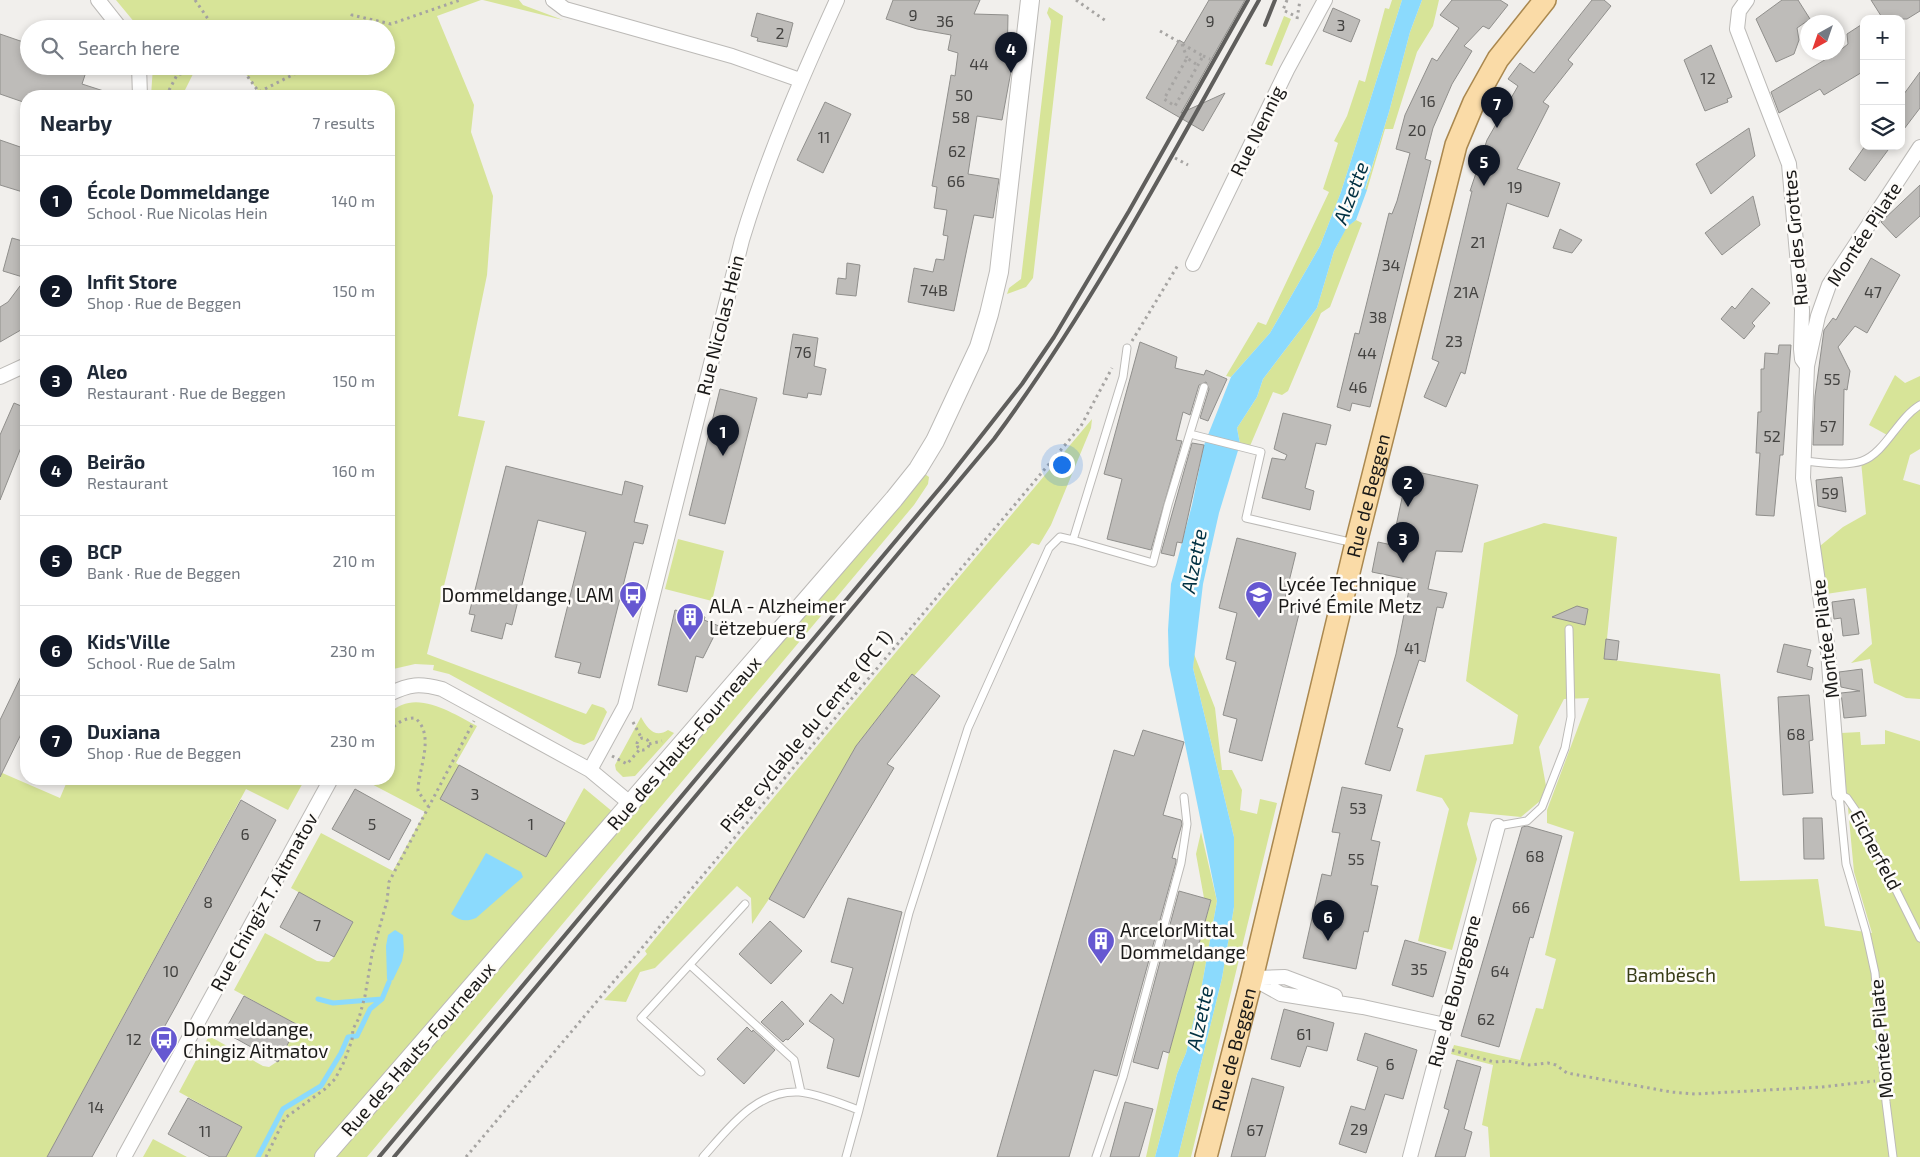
<!DOCTYPE html>
<meta charset="utf-8">
<style>
body{margin:0;font-family:"Exo 2",sans-serif;background:#f6f6f7;color:#1f2937}
.controls{position:absolute;right:15px;top:15px;display:grid;overflow:hidden;border-radius:10px;box-shadow:0 2px 8px #0003}
.controls button{width:45px;height:45px;display:grid;place-items:center;padding:0;border:0;border-bottom:1px solid #e0e1e3;background:#fff;color:#1f2937;font:25px sans-serif}
.compass{position:absolute;left:1800px;top:15px;width:45px;height:45px;border-radius:50%;background:#fff;box-shadow:0 2px 8px #0003;rotate:220deg}
.you{position:absolute;left:1061px;top:464px;width:18px;height:18px;margin:-12px;border:4px solid #fff;border-radius:50%;background:#1a73e8;box-shadow:0 0 0 8px #1a73e833}
.badge{display:grid;place-items:center;width:32px;height:32px;border-radius:50%;background:#111827;color:#fff;font-size:16px;font-weight:700}
.pin{position:absolute;translate:-50% -41px;filter:drop-shadow(0 1px 2px #0008)}
.pin::after{content:'';position:absolute;top:26px;width:18px;height:15px;background:inherit;clip-path:polygon(0 0,100% 0,50% 100%)}
.list{margin:0;padding:0;list-style:none}
h2{display:flex;justify-content:space-between;align-items:center;height:65px;margin:0;padding:0 20px;font-size:21px}
h2 small{font-size:16px;font-weight:400;color:#747a83}
.list li{display:grid;grid-template-columns:32px 1fr auto;gap:15px;align-items:center;box-sizing:border-box;height:90px;padding:0 20px;border-top:1px solid #e0e1e3}
.list b{display:block;font-size:19px;white-space:nowrap}
.list p{margin:0;font-size:16px;white-space:nowrap;color:#747a83}
.list em{font-size:16px;font-style:normal;color:#747a83}
.icon{flex:none;width:28px;height:28px;fill:none;stroke:currentColor;stroke-width:2;stroke-linecap:round;stroke-linejoin:round}
.map{position:relative;flex:none;width:1920px;height:1157px;overflow:hidden}
.search{position:absolute;background:#fff;box-shadow:0 2px 8px #0003;left:20px;top:20px;width:375px;height:55px;display:flex;align-items:center;gap:12px;box-sizing:border-box;padding:0 18px;border-radius:28px;color:#747a83;font-size:19px}
.panel{position:absolute;background:#fff;box-shadow:0 2px 8px #0003;left:20px;top:90px;width:375px;height:695px;border-radius:20px}
.map>svg:first-child{display:block}
</style>
<div class="map">
<svg width="1920" height="1157" viewBox="0 0 1920 1157">
<rect width="100%" height="100%" fill="#f1efec"/>
<path fill="#d7e498" d="M116 0H481L437 16 474 105 471 132 493 196 487 275 458 416 485 421 427 654 586 714 592 704 604 708 607 712 594 740 584 745 574 742 449 674 433 670 434 665 415 664 389 670V96H258L259 92 240 66H386V29H140Z
M483 0H519L523 5 563 20Z
M1392 0H1402L1341 192 1320 246 1270 333 1231 377 1226 376 1258 322 1266 325 1329 192 1323 189 1338 143 1334 141 1347 116 1359 80 1365 82 1385 8 1389 9Z
M1422 0H1439L1433 26 1417 52 1393 129H1385L1367 190H1365L1389 112 1410 32Z
M1049 7 1063 16 1033 278 1026 287 1007 294 1009 288 1021 279 1051 21 1047 13Z
M1284 16 1291 19 1272 66 1265 64Z
M153 66H204L195 70 182 96H151Z
M1356 220 1362 223 1330 307 1321 313 1288 391 1282 395 1273 392 1250 446 1240 444 1237 428 1257 397 1263 379 1317 308 1334 251 1347 226Z
M1895 375 1905 383 1920 376V449L1910 455 1903 480 1920 485V699L1906 698 1874 683 1870 659 1851 663 1872 644 1866 588 1826 594 1820 546 1843 527 1866 514 1861 461 1889 436 1869 425Z
M1092 419 1091 428 1051 525 1039 545 1032 543 914 676 911 675 856 746 769 899 752 924 751 898 737 886 655 968 640 972 626 1002 604 1000 647 954 645 951 659 934Z
M918 469 929 477 928 484 914 505 367 1157H226L242 1127 179 1092 209 1036 263 1066 269 1067 278 1061 298 1025 234 990 265 933 317 961 329 962 334 957 353 922 291 888 321 833 393 871 425 812 362 779H389V714C414 687 452 713 477 726L456 763 459 765 440 799 546 857 584 788 619 817Z
M1544 523 1617 537 1605 659 1720 674 1740 881 1818 879 1825 926 1872 933 1854 872 1841 733 1860 732 1861 745 1885 744V730L1920 741V1157H1490L1488 1127 1482 1125 1493 1065 1451 1054 1454 1045 1520 1060 1536 1008 1543 1009 1556 959 1545 955 1574 832 1547 823V810L1589 698 1564 699 1539 747 1546 786 1540 801 1521 817 1470 812 1467 824 1477 859 1452 950 1418 941 1449 809 1442 798 1416 791 1425 755 1513 744 1518 715 1466 681 1484 543Z
M678 539 724 551 712 601 665 589Z
M1194 654 1215 708 1222 770H1232L1242 790 1240 810 1257 814 1260 799 1277 803 1191 1157H1178L1222 978 1234 907V837L1193 668Z
M641 717C647 728 655 739 668 730L674 733 635 776 623 777 616 770 615 765Z
M0 772 60 798 68 779H305L288 810 246 789 47 1157H0Z
M1201 832 1217 901 1202 985 1186 1053 1177 1074 1155 1157H1146L1169 1053 1211 901 1204 898 1196 854Z
M153 1139 187 1157H143Z"/>
<path fill="#8bdafd" d="M1402 0H1422L1410 32 1389 112 1365 189 1367 190 1356 220 1347 227 1334 251 1317 308 1263 379 1257 397 1237 428 1240 444 1219 513 1203 584 1193 668 1234 837V907L1222 978 1178 1157H1155L1177 1074 1186 1053 1202 985 1217 901 1169 665 1168 630 1171 584 1192 505 1204 445 1231 377 1270 333 1320 246 1341 192Z
M486 853 521 872 523 877 476 918C466 922 460 921 451 914Z
M395 930 403 935 404 950 402 961 393 980 389 982 387 979 386 946 388 935Z"/>
<g fill="none" stroke-linecap="round" stroke-linejoin="round">
<path stroke="#8bdafd" stroke-width="5" d="M318 999 333 1003 382 999
M258 1157 283 1109 321 1086 341 1053 348 1037 357 1036 370 1009 382 999 389 982"/>
</g>
<path fill="#bebcb9" stroke="#908f8c" d="M893 0H980L974 14 1008 15 1007 65 1012 66 1002 120 977 116 968 174 999 179 993 218 974 215 954 311 908 302 914 268 933 272 936 259 944 260 948 236 943 235 947 210 934 208 937 187 932 186 951 75 955 76 958 53 948 50 951 35 917 29 886 19Z
M1209 0H1245L1181 113 1225 93 1203 131 1146 98 1179 40 1184 43Z
M1452 0H1500L1508 5 1489 29 1483 26 1464 46 1472 51 1452 84 1433 128 1425 159 1431 161 1370 407 1352 403 1350 411 1337 407 1355 333 1359 334 1389 213 1392 214 1397 201 1410 153 1396 149 1405 115 1432 58 1437 61 1459 28 1440 15Z
M1592 0H1604L1611 6 1568 60 1573 64 1543 102 1549 106 1517 169 1560 183 1548 217 1507 203 1465 374 1461 372 1446 407 1424 397 1439 362 1432 359 1472 191H1470L1487 140 1518 86 1508 79 1520 63 1534 73Z
M1782 0H1798L1810 19 1797 28 1799 40 1794 54 1776 62 1756 19Z
M1871 0H1920V11L1907 19H1883Z
M1333 8 1360 20 1351 42 1323 31Z
M757 13 793 23 787 47 757 41 758 38 751 36Z
M1864 23V71L1824 95 1820 89 1779 113 1771 92 1838 52 1848 44 1847 34Z
M0 34 29 44V66H88L82 84 113 94 112 96H26V103L0 94Z
M1711 45 1732 97 1727 99 1728 102 1705 111 1684 60Z
M1920 72V108L1901 133V98Z
M825 102 851 114 823 173 797 160Z
M1749 128 1755 156 1711 194 1696 164Z
M0 140 26 149V193L0 185Z
M1865 146H1891L1865 181 1849 169Z
M1920 185V216L1896 238 1881 222Z
M1753 196 1760 225 1722 255 1705 233Z
M1560 229 1582 240 1572 253 1553 248Z
M12 238 26 242V278L3 271Z
M1871 258 1900 275 1867 333 1855 326 1838 347 1850 371 1847 390 1844 389 1843 445H1813L1815 396 1824 330 1833 318 1836 320Z
M847 263 860 265 856 296 836 294 838 278 846 279Z
M26 278V327L0 342V307L8 302Z
M1752 288 1770 303 1752 323 1755 326 1744 339 1721 319 1732 306 1735 309Z
M793 334 818 338 814 366 826 369 821 395 808 393 807 398 783 394Z
M1140 342 1177 357 1175 368 1204 375 1206 370 1227 379 1208 421 1200 418 1209 389 1206 382 1199 385 1190 415 1183 412 1176 440 1182 441 1151 550 1107 539 1122 479 1104 474Z
M1779 345H1791L1783 455H1780L1774 516 1756 515 1760 453H1756L1758 412H1761V369H1764L1765 353 1778 354Z
M720 389 757 398 725 524 689 515Z
M14 403 26 408V435L0 500V435Z
M1283 413 1331 425 1326 445 1316 443 1305 488 1314 491 1310 510 1262 498 1272 458 1285 460 1287 455 1274 449Z
M1192 443 1204 445 1182 543 1177 542 1174 556 1161 553Z
M506 466 622 495 625 481 643 486 634 522 648 525 643 544 634 542 600 678 578 673 581 663 555 657 586 532 538 520 512 625 506 623 502 639 471 631 475 615 469 614Z
M1408 470 1478 485 1462 552 1436 551 1428 589 1447 593 1443 608 1437 607 1425 662 1419 660 1397 727 1403 729 1390 771 1365 764 1396 654 1411 580 1372 572 1378 542 1392 545Z
M1842 477 1846 512 1818 506 1816 480Z
M1237 538 1296 553 1283 606 1300 610 1262 761 1229 752 1237 719 1223 715 1236 662 1226 659 1237 613 1219 608Z
M1854 599 1859 634 1843 636 1841 618 1834 619 1832 602Z
M1577 606 1588 609 1585 625 1552 617Z
M675 610 705 617 704 620 719 626 703 658 696 656 687 692 658 685Z
M1606 639 1619 641 1617 660 1604 659Z
M1784 644 1811 650 1807 666 1813 668 1811 680 1777 672Z
M26 666V724L0 777V720Z
M1862 669 1866 716 1844 718 1841 693 1860 691 1841 687 1839 672Z
M912 674 940 696 887 764 894 768 804 918 769 899 856 746Z
M1809 695 1813 740 1809 741 1813 793 1783 795 1778 697Z
M1143 730 1184 742 1163 815 1181 820 1182 824 1172 858 1176 859V862L1117 1076 1094 1070 1069 1157H997L1114 750 1134 756Z
M459 765 565 823 546 857 440 799Z
M1342 787 1382 795 1371 840 1380 842 1371 885 1378 886 1368 932 1364 931 1356 969 1303 958 1322 874 1331 876 1340 833 1332 832Z
M355 789 411 820 389 860 332 829Z
M241 800 276 820 176 1006 92 1157H47Z
M1803 818H1822L1824 859H1804Z
M1527 826 1562 836 1533 938 1530 937 1499 1047 1461 1036 1522 827Z
M1179 891 1211 900 1169 1053 1163 1051 1158 1069 1133 1062Z
M299 892 353 922 334 957 280 927Z
M848 898 902 912 859 1077 827 1068 834 1039 809 1021 831 994 843 1004 853 968 831 962Z
M770 921 802 951 771 984 739 954Z
M1405 940 1446 952 1433 997 1392 985Z
M244 996 298 1025 278 1062 224 1032Z
M782 1001 804 1024 788 1040 786 1039 783 1042 761 1022Z
M1284 1009 1334 1023 1327 1051 1307 1046 1300 1067 1271 1059Z
M747 1027 752 1032 753 1030 775 1050 744 1084 717 1059Z
M1365 1033 1417 1050 1403 1099 1385 1094 1366 1153 1339 1144 1351 1106 1365 1110 1378 1067 1357 1060Z
M1457 1060 1481 1067 1464 1129 1472 1132 1465 1157H1435L1449 1110 1444 1108Z
M1252 1078 1284 1087 1265 1157H1231Z
M188 1098 242 1127 226 1157H210L168 1134Z
M1125 1102 1153 1109 1139 1157H1110Z"/>
<g fill="none" stroke-linecap="round" stroke-linejoin="round">
<defs>
<path id="service" d="M1127 348 1123 377 1073 540 1153 563 1168 505 1204 387
M1190 434 1261 452 1246 518 1354 543
M1803 461C1820 462 1845 467 1862 461 1885 453 1898 418 1920 405
M1839 794 1846 864 1866 932 1875 973 1886 1102 1893 1157
M1839 794 1847 798 1858 814 1920 938
M1498 826 1527 821 1542 807 1565 748 1571 717 1569 629
M690 965 794 1060 801 1092
M701 1072 641 1018 745 904
M703 1157C729 1128 756 1090 799 1092 816 1093 842 1104 859 1110L909 913 968 728 1049 548 1060 537 1073 540
M846 1157 859 1110
M1096 1157 1123 1077 1181 863 1187 824 1184 797"/>
<path id="minor" d="M98 0 121 29
M553 0 565 9 732 56 800 80
M1747 0 1739 11 1737 29 1789 164 1802 310 1801 349 1802 359 1807 366
M139 66 140 96
M1193 264 1287 70 1325 0
M0 377 26 365
M389 694C410 684 419 683 442 689L590 770 631 804
M590 770 625 706 742 240C767 157 801 79 837 0
M1839 794 1828 651 1803 478 1807 366 1818 316 1829 285 1920 147
M1252 978 1281 994 1363 1007 1445 1025
M1253 978 1285 977 1335 996
M124 1157 331 779
M1410 1157 1498 826"/>
<path id="tertiary" d="M324 1157 894 499 918 469 935 441 979 347 989 314 999 272 1030 0"/>
<g id="primary">
<path id="s1" d="M1206 1157 1252 978 1356 543 1456 145 1474 102 1498 59 1545 0"/>
</g>
</defs>
<use href="#service" stroke="#bcbab7" stroke-width="9"/>
<use href="#minor" stroke="#bcbab7" stroke-width="16"/>
<use href="#tertiary" stroke="#bcbab7" stroke-width="20"/>
<use href="#primary" stroke="#aa884f" stroke-width="24"/>
<path stroke="#a6a4a2" stroke-width="3" stroke-dasharray="2.5 4" stroke-linecap="butt" d="M195 0 215 29
M1076 0 1106 21
M1287 0 1283 10 1297 17
M1297 19 1300 0
M349 29 352 15 391 24 460 0
M1160 31 1203 56 1175 106 1164 99 1187 58 1196 64
M1182 44 1187 58
M1203 56 1210 59
M240 66 259 92 310 66
M166 96 177 75 204 66
M1175 158 1188 165
M1132 341 1178 265
M633 722 642 739
M389 731C397 723 404 718 415 718 436 735 418 769 418 791L428 806
M637 744a6 6 0 1 1 12 0a6 6 0 1 1-12 0Z
M649 744 662 741
M612 756 627 764 640 749
M1452 1050 1494 1062 1508 1061 1529 1065 1548 1063 1556 1065 1567 1073 1671 1092 1695 1094 1822 1087 1875 1081
M266 1157 285 1118 325 1089 335 1079 344 1062 352 1040 353 1029 359 1018 365 996 372 954 387 901 389 882 474 721
M466 1157 1081 426 1112 368"/>
<use href="#service" stroke="#fff" stroke-width="7"/>
<use href="#minor" stroke="#fff" stroke-width="14"/>
<use href="#tertiary" stroke="#fff" stroke-width="18"/>
<use href="#primary" stroke="#fadba7" stroke-width="21"/>
<path stroke="#5f5e5c" stroke-width="4" d="M1265 25 1275 0
M379 1157 945 482 1022 384 1054 337 1129 211 1248 0
M394 1157 994 439C1096 301 1175 149 1259 0"/>
</g>
<defs>
<symbol id="bus-pin" viewBox="-11 -11 22 30"><path d="M0 17L-7.5 6A9.5 9.5 0 1 1 7.5 6Z" fill="#6658d1" stroke="#fefcf9"/><path d="M-5-6H5V4H4V6H2V4H-2V6H-4V4H-5ZM-3.5-4V0h7V-4ZM-3.5 1.2v1.5H-2V1.2ZM2 1.2v1.5H3.5V1.2Z" fill="#fff"/></symbol>
<symbol id="school-pin" viewBox="-11 -11 22 30"><path d="M0 17L-7.5 6A9.5 9.5 0 1 1 7.5 6Z" fill="#6658d1" stroke="#fefcf9"/><path d="M0-5L7-2L0 1L-7-2ZM-4 1L0 2.5L4 1V4Q0 6-4 4Z" fill="#fff"/></symbol>
<symbol id="building-pin" viewBox="-11 -11 22 30"><path d="M0 17L-7.5 6A9.5 9.5 0 1 1 7.5 6Z" fill="#6658d1" stroke="#fefcf9"/><path d="M-4-6H4V6H1V3H-1V6H-4ZM-2.5-4.3h1.7v1.8h-1.7ZM.8-4.3h1.7v1.8H.8ZM-2.5-1h1.7V.8h-1.7ZM.8-1h1.7V.8H.8Z" fill="#fff"/></symbol>
</defs>
<g fill-rule="evenodd">
<use href="#bus-pin" x="617" y="579" width="32" height="43"/>
<use href="#school-pin" x="1243" y="579" width="32" height="43"/>
<use href="#building-pin" x="674" y="601" width="32" height="43"/>
<use href="#building-pin" x="1085" y="925" width="32" height="43"/>
<use href="#bus-pin" x="148" y="1024" width="32" height="43"/>
</g>
<g text-anchor="middle" stroke-width="5" stroke-linejoin="round" paint-order="stroke">
<g font-size="16" fill="#434240">
<text x="913" y="21">9</text>
<text x="945" y="27">36</text>
<text x="1210" y="27">9</text>
<text x="1341" y="31">3</text>
<text x="780" y="39">2</text>
<text x="979" y="70">44</text>
<text x="1708" y="84">12</text>
<text x="964" y="101">50</text>
<text x="1428" y="107">16</text>
<text x="961" y="123">58</text>
<text x="1417" y="136">20</text>
<text x="824" y="143">11</text>
<text x="957" y="157">62</text>
<text x="956" y="187">66</text>
<text x="1515" y="193">19</text>
<text x="1478" y="248">21</text>
<text x="1391" y="271">34</text>
<text x="934" y="296">74B</text>
<text x="1466" y="298">21A</text>
<text x="1873" y="298">47</text>
<text x="1378" y="323">38</text>
<text x="1454" y="347">23</text>
<text x="803" y="358">76</text>
<text x="1367" y="359">44</text>
<text x="1832" y="385">55</text>
<text x="1358" y="393">46</text>
<text x="1828" y="432">57</text>
<text x="1772" y="442">52</text>
<text x="1830" y="499">59</text>
<text x="1412" y="654">41</text>
<text x="1796" y="740">68</text>
<text x="475" y="800">3</text>
<text x="1358" y="814">53</text>
<text x="372" y="830">5</text>
<text x="531" y="830">1</text>
<text x="245" y="840">6</text>
<text x="1535" y="862">68</text>
<text x="1356" y="865">55</text>
<text x="208" y="908">8</text>
<text x="1521" y="913">66</text>
<text x="317" y="931">7</text>
<text x="1419" y="975">35</text>
<text x="171" y="977">10</text>
<text x="1500" y="977">64</text>
<text x="1486" y="1025">62</text>
<text x="1304" y="1040">61</text>
<text x="134" y="1045">12</text>
<text x="1390" y="1070">6</text>
<text x="96" y="1113">14</text>
<text x="1359" y="1135">29</text>
<text x="1255" y="1136">67</text>
<text x="205" y="1137">11</text>
</g>
<g font-size="19" fill="#1a1918" stroke="#fefcf9">
<text transform="translate(1257 131) rotate(-64)" y="7">Rue Nennig</text>
<text transform="translate(1864 234) rotate(-57)" y="7">Montée Pilate</text>
<text transform="translate(1795 238) rotate(-95)" y="7">Rue des Grottes</text>
<text transform="translate(720 325) rotate(-76)" y="7">Rue Nicolas Hein</text>
<text dy="7" stroke="none"><textPath href="#s1" startOffset="681">Rue de Beggen</textPath></text>
<text transform="translate(1825 639) rotate(-97)" y="7">Montée Pilate</text>
<text transform="translate(806 731) rotate(-50)" y="7">Piste cyclable du Centre (PC 1)</text>
<text transform="translate(684 743) rotate(-49)" y="7">Rue des Hauts-Fourneaux</text>
<text transform="translate(1876 850) rotate(62)" y="7">Eicherfeld</text>
<text transform="translate(264 902) rotate(-61)" y="7">Rue Chingiz T. Aitmatov</text>
<text transform="translate(1454 991) rotate(-75)" y="7">Rue de Bourgogne</text>
<text transform="translate(1881 1039) rotate(-95)" y="7">Montée Pilate</text>
<text transform="translate(418 1049) rotate(-49)" y="7">Rue des Hauts-Fourneaux</text>
<text dy="7" stroke="none"><textPath href="#s1" startOffset="111">Rue de Beggen</textPath></text>
</g>
<g font-size="19" fill="#1a1918" stroke="#fefcf9" text-anchor="start">
<text x="1278" y="591">Lycée Technique<tspan x="1278" dy="22">Privé Émile Metz</tspan></text>
<text x="614" y="602" text-anchor="end">Dommeldange, LAM</text>
<text x="709" y="613">ALA - Alzheimer<tspan x="709" dy="22">Lëtzebuerg</tspan></text>
<text x="1120" y="937">ArcelorMittal<tspan x="1120" dy="22">Dommeldange</tspan></text>
<text x="183" y="1036">Dommeldange,<tspan x="183" dy="22">Chingiz Aitmatov</tspan></text>
</g>
<g font-size="19" fill="#383d17" stroke="#fefcf9">
<text x="1671" y="982">Bambësch</text>
</g>
<g font-size="20" font-style="italic" fill="#003042" stroke="#fefcf9">
<text transform="translate(1351 193) rotate(-69)" y="7">Alzette</text>
<text transform="translate(1194 561) rotate(-79)" y="7">Alzette</text>
<text transform="translate(1200 1018) rotate(-78)" y="7">Alzette</text>
</g>
</g>
</svg>
<div class="controls">
<button>+</button>
<button>−</button>
<button><svg class="icon" aria-label="layers" viewBox="0 0 24 24"><path d="M12 4l9 5-9 5-9-5zM3 14l9 5 9-5"/></svg></button>
</div>
<svg class="compass" viewBox="-18 -18 36 36"><path d="M0-13l5 13h-10z" fill="#e53935"/><path d="M0 13l5-13h-10z" fill="#747a83"/></svg>
<div class="you"></div>
<div class="pin badge" style="left:723px;top:456px">1</div>
<div class="pin badge" style="left:1408px;top:507px">2</div>
<div class="pin badge" style="left:1403px;top:563px">3</div>
<div class="pin badge" style="left:1011px;top:73px">4</div>
<div class="pin badge" style="left:1484px;top:186px">5</div>
<div class="pin badge" style="left:1328px;top:941px">6</div>
<div class="pin badge" style="left:1497px;top:128px">7</div>
<div class="search"><svg class="icon" aria-label="search" viewBox="0 0 24 24"><circle cx="10" cy="10" r="6"/><path d="M15 15l6 6"/></svg>Search here</div>
<section class="panel">
<h2>Nearby<small>7 results</small></h2>
<ul class="list">
<li><span class="badge">1</span><div><b>École Dommeldange</b><p>School · Rue Nicolas Hein</p></div><em>140 m</em></li>
<li><span class="badge">2</span><div><b>Infit Store</b><p>Shop · Rue de Beggen</p></div><em>150 m</em></li>
<li><span class="badge">3</span><div><b>Aleo</b><p>Restaurant · Rue de Beggen</p></div><em>150 m</em></li>
<li><span class="badge">4</span><div><b>Beirão</b><p>Restaurant</p></div><em>160 m</em></li>
<li><span class="badge">5</span><div><b>BCP</b><p>Bank · Rue de Beggen</p></div><em>210 m</em></li>
<li><span class="badge">6</span><div><b>Kids'Ville</b><p>School · Rue de Salm</p></div><em>230 m</em></li>
<li><span class="badge">7</span><div><b>Duxiana</b><p>Shop · Rue de Beggen</p></div><em>230 m</em></li>
</ul>
</section>
</div>
